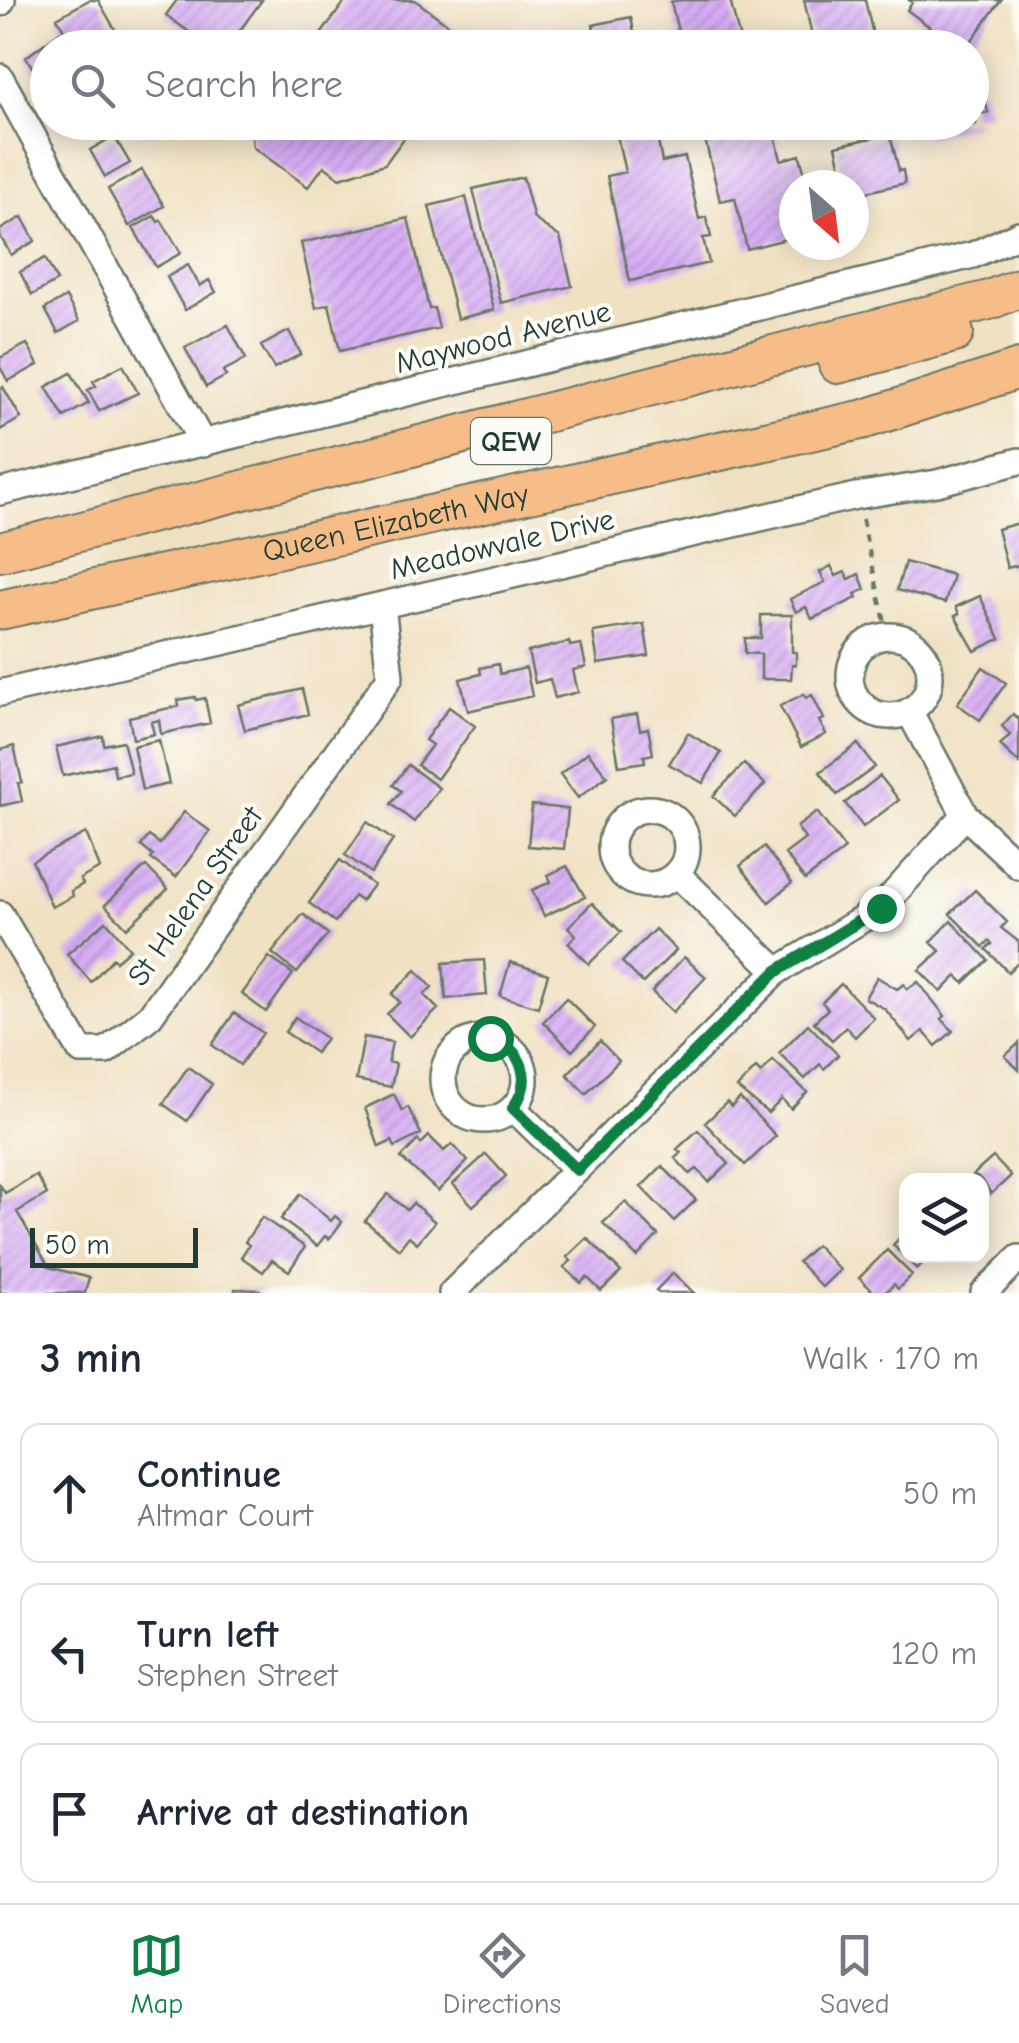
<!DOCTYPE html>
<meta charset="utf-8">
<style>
body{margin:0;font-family:"Comic Neue",sans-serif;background:#f2f2f3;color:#1f2937}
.controls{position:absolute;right:30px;bottom:30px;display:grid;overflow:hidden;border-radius:20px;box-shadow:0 5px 25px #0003}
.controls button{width:90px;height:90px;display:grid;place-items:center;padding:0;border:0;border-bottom:2px solid #e0e1e3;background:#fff;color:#1f2937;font:50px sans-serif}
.compass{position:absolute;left:779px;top:170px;width:90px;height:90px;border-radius:50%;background:#fff;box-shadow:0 5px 25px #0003;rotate:152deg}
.scale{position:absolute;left:30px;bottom:25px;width:168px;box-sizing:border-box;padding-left:10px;border:5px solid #1f3d34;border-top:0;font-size:28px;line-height:35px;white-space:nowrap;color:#1f3d34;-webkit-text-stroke:8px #fdfcf7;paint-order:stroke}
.stop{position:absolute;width:30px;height:30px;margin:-22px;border:8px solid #0b8043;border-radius:50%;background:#fff}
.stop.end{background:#0b8043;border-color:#fff;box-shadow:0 2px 10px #0008}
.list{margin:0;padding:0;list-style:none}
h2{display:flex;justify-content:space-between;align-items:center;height:130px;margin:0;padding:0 40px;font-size:42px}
h2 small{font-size:32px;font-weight:400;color:#747a83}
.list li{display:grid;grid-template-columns:65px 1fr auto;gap:30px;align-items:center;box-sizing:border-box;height:140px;margin:0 20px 20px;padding:0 20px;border:2px solid #e0e1e3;border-radius:20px}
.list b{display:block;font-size:38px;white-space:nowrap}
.list p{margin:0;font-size:32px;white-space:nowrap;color:#747a83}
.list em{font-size:32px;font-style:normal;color:#747a83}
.icon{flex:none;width:55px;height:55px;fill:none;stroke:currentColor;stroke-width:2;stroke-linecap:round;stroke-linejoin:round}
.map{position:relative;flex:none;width:1019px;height:1293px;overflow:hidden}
.search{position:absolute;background:#fff;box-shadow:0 5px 25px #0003;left:30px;right:30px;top:30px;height:110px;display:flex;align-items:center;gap:25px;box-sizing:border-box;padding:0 35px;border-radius:55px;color:#747a83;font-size:38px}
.sheet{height:610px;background:#fff}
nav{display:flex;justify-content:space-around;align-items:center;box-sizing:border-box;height:140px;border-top:2px solid #e0e1e3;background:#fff;font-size:28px;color:#747a83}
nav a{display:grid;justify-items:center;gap:5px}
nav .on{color:#0b8043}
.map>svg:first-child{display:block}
</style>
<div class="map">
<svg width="1019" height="1293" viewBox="0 0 1019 1293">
<defs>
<pattern id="building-hatch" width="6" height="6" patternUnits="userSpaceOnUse" patternTransform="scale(2.5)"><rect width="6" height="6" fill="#d8aef6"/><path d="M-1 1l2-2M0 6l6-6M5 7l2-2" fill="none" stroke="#af8fc8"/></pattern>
</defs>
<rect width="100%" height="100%" fill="#fdfcf7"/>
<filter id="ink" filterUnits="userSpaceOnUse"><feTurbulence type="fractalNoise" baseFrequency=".01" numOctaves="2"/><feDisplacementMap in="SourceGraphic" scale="20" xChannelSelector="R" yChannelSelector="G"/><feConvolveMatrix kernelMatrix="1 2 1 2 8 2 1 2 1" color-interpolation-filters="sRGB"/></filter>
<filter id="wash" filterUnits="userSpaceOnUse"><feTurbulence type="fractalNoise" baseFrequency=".0048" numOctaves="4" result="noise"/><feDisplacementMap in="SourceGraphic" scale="40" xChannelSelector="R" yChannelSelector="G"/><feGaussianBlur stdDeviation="2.25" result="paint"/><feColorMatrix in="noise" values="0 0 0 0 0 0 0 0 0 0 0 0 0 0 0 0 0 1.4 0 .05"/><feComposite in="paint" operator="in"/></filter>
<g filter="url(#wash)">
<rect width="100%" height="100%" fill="#f0e1c3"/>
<g id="blocks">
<path fill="url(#building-hatch)" d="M89 0H98L117 33 95 45 90 37 73 46 57 18Z
M177 0H262L227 48H211L166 15Z
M346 0H415L474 44 510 36 512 48H311Z
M679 0H730L742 48H682L671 2Z
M804 0H865L876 48H796V44L813 40Z
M909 0H1001L966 48H958L907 10 912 3Z
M631 17 637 48H598L593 25Z
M60 32 68 48H48V80L42 83 26 57Z
M982 88 988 112 972 116V91Z
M254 122H416L385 164 340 178 324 166 308 187 253 147 251 127Z
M614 122H654L662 162 685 157 699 219 706 217 711 237 703 238 709 263 630 281 607 176 625 172Z
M720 122H772L781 160 800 155 807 185H794V237L747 249 735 198 720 201 702 127Z
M920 122H976V124L924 138Z
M890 134 899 171 903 170 905 183 863 193 868 213 854 216V185H845L836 146Z
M114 136 130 163 105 177 90 150Z
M142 170 164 206 129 226 108 189Z
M523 177 534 219 560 237 572 286 501 303 473 189Z
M466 197 494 310 457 319 429 206Z
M154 216 158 222 161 220 181 253 156 267 133 228Z
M22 217 35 241 11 255 0 236V230Z
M408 218 429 309 434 308 439 328 340 351 329 304 316 308 301 243Z
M45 258 57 281 32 295 20 272Z
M188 265 200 286 209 280 216 292 185 310 167 277Z
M66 297 79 321 58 333 45 309Z
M228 325 246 359 223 371 226 376 206 387 185 348Z
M289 331 301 354 274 368 261 346Z
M27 344 38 365 8 381 0 367V358Z
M123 365 138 393 99 411 88 390 96 386 93 381Z
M71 373 89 403 64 417 46 387Z
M3 387 21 418 0 430V389Z
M1019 523V565L1007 568 997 529Z
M905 562 953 575 945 603 897 590Z
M831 566 836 576 845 572 849 579 859 574 865 589 855 594 857 598 812 619 806 607 796 612 790 599 825 582 820 572Z
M980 596 1000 639 975 651 955 616 959 614 956 607Z
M761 615H792V652H796V665H792L791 679H761V654L745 653V638H761Z
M644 624 649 656 598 664 593 632Z
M569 642 570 646 581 644 586 667 573 670 578 692 555 698 550 679 535 683 528 652Z
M498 664 500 674 526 668 532 696 468 711 460 679 481 674 480 668Z
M983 667 1006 683 980 720 957 704Z
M302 689 308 714 245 730 238 705Z
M804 694 806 698 812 695 824 719 819 721 826 734 801 747 780 706Z
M195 697 196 700 205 698 210 723 161 734 159 720 151 722 154 734 133 739 129 717 179 706 178 700Z
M449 707 475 726 437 779 417 765 432 745 425 740Z
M637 714 640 730 648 728 653 754 644 756 645 762 619 766 611 719Z
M1013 714 1019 720V763L1000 745 1010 735 1002 726Z
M688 733 721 753 703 783 669 764Z
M103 736 104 745 123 741 131 773 115 776 113 764 63 776 56 747Z
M159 740 169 784 142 790 133 746Z
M858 744 875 767 837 795 820 772Z
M14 746 22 782 18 783 22 801 0 806V750Z
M588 752 607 776 578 798 560 774Z
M744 764 765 784 735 816 713 796Z
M408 765 439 788 414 822 391 804 401 791 393 785Z
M880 776 899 800 863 827 845 803Z
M532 805 568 809 564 849 528 846Z
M184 812 210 831 176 877 151 859 153 856 141 846 149 836 160 844Z
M817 812 845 849 805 880 785 854 805 839 797 827Z
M367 822 393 840 371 873 345 855Z
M86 833 100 868 80 879 83 884 71 891 73 896 52 907 32 861Z
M764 847 792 883 769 902 740 866Z
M340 860 373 885 361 901 354 896 335 922 309 903Z
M146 866 168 889 127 928 105 905Z
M567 866 585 897 544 916 532 890 551 882 548 875Z
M975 890 1007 922 1001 928 1019 942V962L1008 972 986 949 992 944 989 941 983 947 950 914Z
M592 903 621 932 589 964 568 943 576 935 568 927Z
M303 914 328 934 297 973 272 953Z
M106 921 130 949 116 961 113 958 91 982 67 954Z
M951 921 988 960 964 983 957 976 941 992 919 970 940 951 931 942Z
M655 929 676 950 643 983 622 962Z
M269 957 293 974 266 1012 242 994Z
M684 957 706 977 673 1012 652 992Z
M484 960 487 995 446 999 443 963Z
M510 962 548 974 538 1007 500 996Z
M416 970 432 987 424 995 438 1009 410 1037 387 1014 400 1002 392 994Z
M877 977 897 989 904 984 907 989 918 982 945 1016 942 1019 953 1031 936 1046 923 1031 911 1041 885 1009 865 998Z
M841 984 874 1018 855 1037 846 1027 832 1040 814 1022 828 1009 822 1002Z
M566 998 595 1027 572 1051 543 1022Z
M234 1013 263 1033 240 1065 212 1045Z
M295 1017 326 1038 316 1053 285 1032Z
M808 1024 838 1055 824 1069 820 1064 805 1079 779 1053Z
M364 1037 392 1042 388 1062 396 1064 391 1087 356 1080Z
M600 1041 619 1061 586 1094 567 1074Z
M1019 1043V1070L1005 1056Z
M773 1060 807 1092 791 1109 782 1099 768 1113 737 1088 756 1068 761 1073Z
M188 1067 212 1084 187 1121 163 1104Z
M394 1094 402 1111 408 1107 421 1134 395 1147 392 1141 379 1147 365 1108Z
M740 1098 776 1136 745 1165 705 1123 727 1102 731 1107Z
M698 1130 729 1164 709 1182 697 1169 690 1174 675 1158 681 1153 677 1149Z
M429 1136 444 1151 452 1144 468 1161 438 1191 401 1158 418 1140 421 1144Z
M486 1154 506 1176 473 1206 453 1184Z
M993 1157 1011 1176 991 1194 982 1180 973 1175Z
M662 1166 696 1200 674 1221 641 1187Z
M36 1175 47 1194 17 1212 49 1267 89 1278 85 1293H0V1185L5 1193Z
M300 1194 331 1221 335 1216 342 1222 329 1239 325 1236 317 1246 281 1219Z
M388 1194 407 1210 413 1203 435 1222 417 1243 409 1236 399 1249 365 1221Z
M625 1202 658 1235 637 1257 603 1223Z
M262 1217 305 1247 289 1271 272 1260 263 1272 241 1257 249 1245 245 1242Z
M906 1231V1256H930L917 1269 893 1245Z
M587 1238 621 1272 601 1291 587 1277 581 1283 564 1267 571 1261 567 1257Z
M816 1245 840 1270 822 1287 798 1262Z
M887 1250 912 1275 898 1289 894 1284 885 1293H875L859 1278Z
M673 1273 694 1293H659L656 1290Z
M235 1289 260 1290V1293H235Z"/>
</g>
</g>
<g filter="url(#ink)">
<use href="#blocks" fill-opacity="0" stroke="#687666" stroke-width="2.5"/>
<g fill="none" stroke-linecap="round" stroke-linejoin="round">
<defs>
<path id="minor" d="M0 3 2 0
M0 77 203 444
M0 492 973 255 1019 234
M850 676a40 40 0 1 1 80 0a40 40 0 1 1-80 0Z
M0 693 856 496 937 483 1019 461
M909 711 965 815 1019 866
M611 847a38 38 0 1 1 76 0a38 38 0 1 1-76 0Z
M677 874 777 971
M0 914 81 1051H106L150 1016 390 677 382 605
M443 1079a41 41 0 1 1 82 0a41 41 0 1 1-82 0Z
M513 1108 577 1170
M452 1293 777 971 881 908 965 815
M984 1293 1019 1258"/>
<g id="highway">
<path d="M838 364 954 333"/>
<path d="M0 552 989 300 1019 288"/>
<path id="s1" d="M0 610 865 419 1019 369"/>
</g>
</defs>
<use href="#minor" stroke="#687666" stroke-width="30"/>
<use href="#highway" stroke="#687666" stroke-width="42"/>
<path stroke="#687666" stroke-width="4" stroke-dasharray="8 8" stroke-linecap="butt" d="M862 519 888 636"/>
<use href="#minor" stroke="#fff" stroke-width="25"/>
<use href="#highway" stroke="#f7bd88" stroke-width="38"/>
</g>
</g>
<g fill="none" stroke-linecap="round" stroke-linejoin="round" filter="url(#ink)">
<path stroke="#0b8043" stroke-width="12" d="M490 1038C523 1049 534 1080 513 1108L577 1170 777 971 881 908"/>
</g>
<g text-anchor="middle" stroke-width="8" stroke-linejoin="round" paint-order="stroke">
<rect fill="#fdfcf7" stroke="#62766e" stroke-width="2.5" x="471" y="418" width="80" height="46" rx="8"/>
<g font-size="28" font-weight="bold" fill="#1f3d34">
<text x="511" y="451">QEW</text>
</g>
<g font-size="30" fill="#1f3d34" stroke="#fdfcf7">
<text transform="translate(503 337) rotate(-14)" y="10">Maywood Avenue</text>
<text dy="10" stroke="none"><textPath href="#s1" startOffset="405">Queen Elizabeth Way</textPath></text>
<text transform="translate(502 544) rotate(-13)" y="10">Meadowvale Drive</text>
<text transform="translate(195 896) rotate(-55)" y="10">St Helena Street</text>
</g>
</g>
</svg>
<div class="controls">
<button><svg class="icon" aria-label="layers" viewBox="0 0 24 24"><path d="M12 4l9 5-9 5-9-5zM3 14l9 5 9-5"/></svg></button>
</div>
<svg class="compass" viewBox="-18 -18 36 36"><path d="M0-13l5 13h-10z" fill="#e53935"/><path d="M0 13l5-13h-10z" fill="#747a83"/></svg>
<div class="scale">50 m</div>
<div class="stop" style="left:490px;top:1038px"></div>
<div class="stop end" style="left:881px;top:908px"></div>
<div class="search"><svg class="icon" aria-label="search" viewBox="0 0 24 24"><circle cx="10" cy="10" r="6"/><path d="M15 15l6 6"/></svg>Search here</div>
</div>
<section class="sheet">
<h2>3 min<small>Walk · 170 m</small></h2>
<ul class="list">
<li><svg class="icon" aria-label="ahead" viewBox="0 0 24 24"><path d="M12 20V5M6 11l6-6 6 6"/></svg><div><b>Continue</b><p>Altmar Court</p></div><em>50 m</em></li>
<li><svg class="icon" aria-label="left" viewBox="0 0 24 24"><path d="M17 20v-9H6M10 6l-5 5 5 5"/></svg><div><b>Turn left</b><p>Stephen Street</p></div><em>120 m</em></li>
<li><svg class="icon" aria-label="arrive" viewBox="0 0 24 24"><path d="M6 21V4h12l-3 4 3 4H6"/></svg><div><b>Arrive at destination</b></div></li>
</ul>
</section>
<nav>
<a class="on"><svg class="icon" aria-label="map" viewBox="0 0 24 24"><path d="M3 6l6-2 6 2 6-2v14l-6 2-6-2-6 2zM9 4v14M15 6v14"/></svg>Map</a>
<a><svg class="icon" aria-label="directions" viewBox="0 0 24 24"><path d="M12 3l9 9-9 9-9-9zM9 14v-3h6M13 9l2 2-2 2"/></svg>Directions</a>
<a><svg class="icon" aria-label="saved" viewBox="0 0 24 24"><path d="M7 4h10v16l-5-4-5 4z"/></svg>Saved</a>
</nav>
